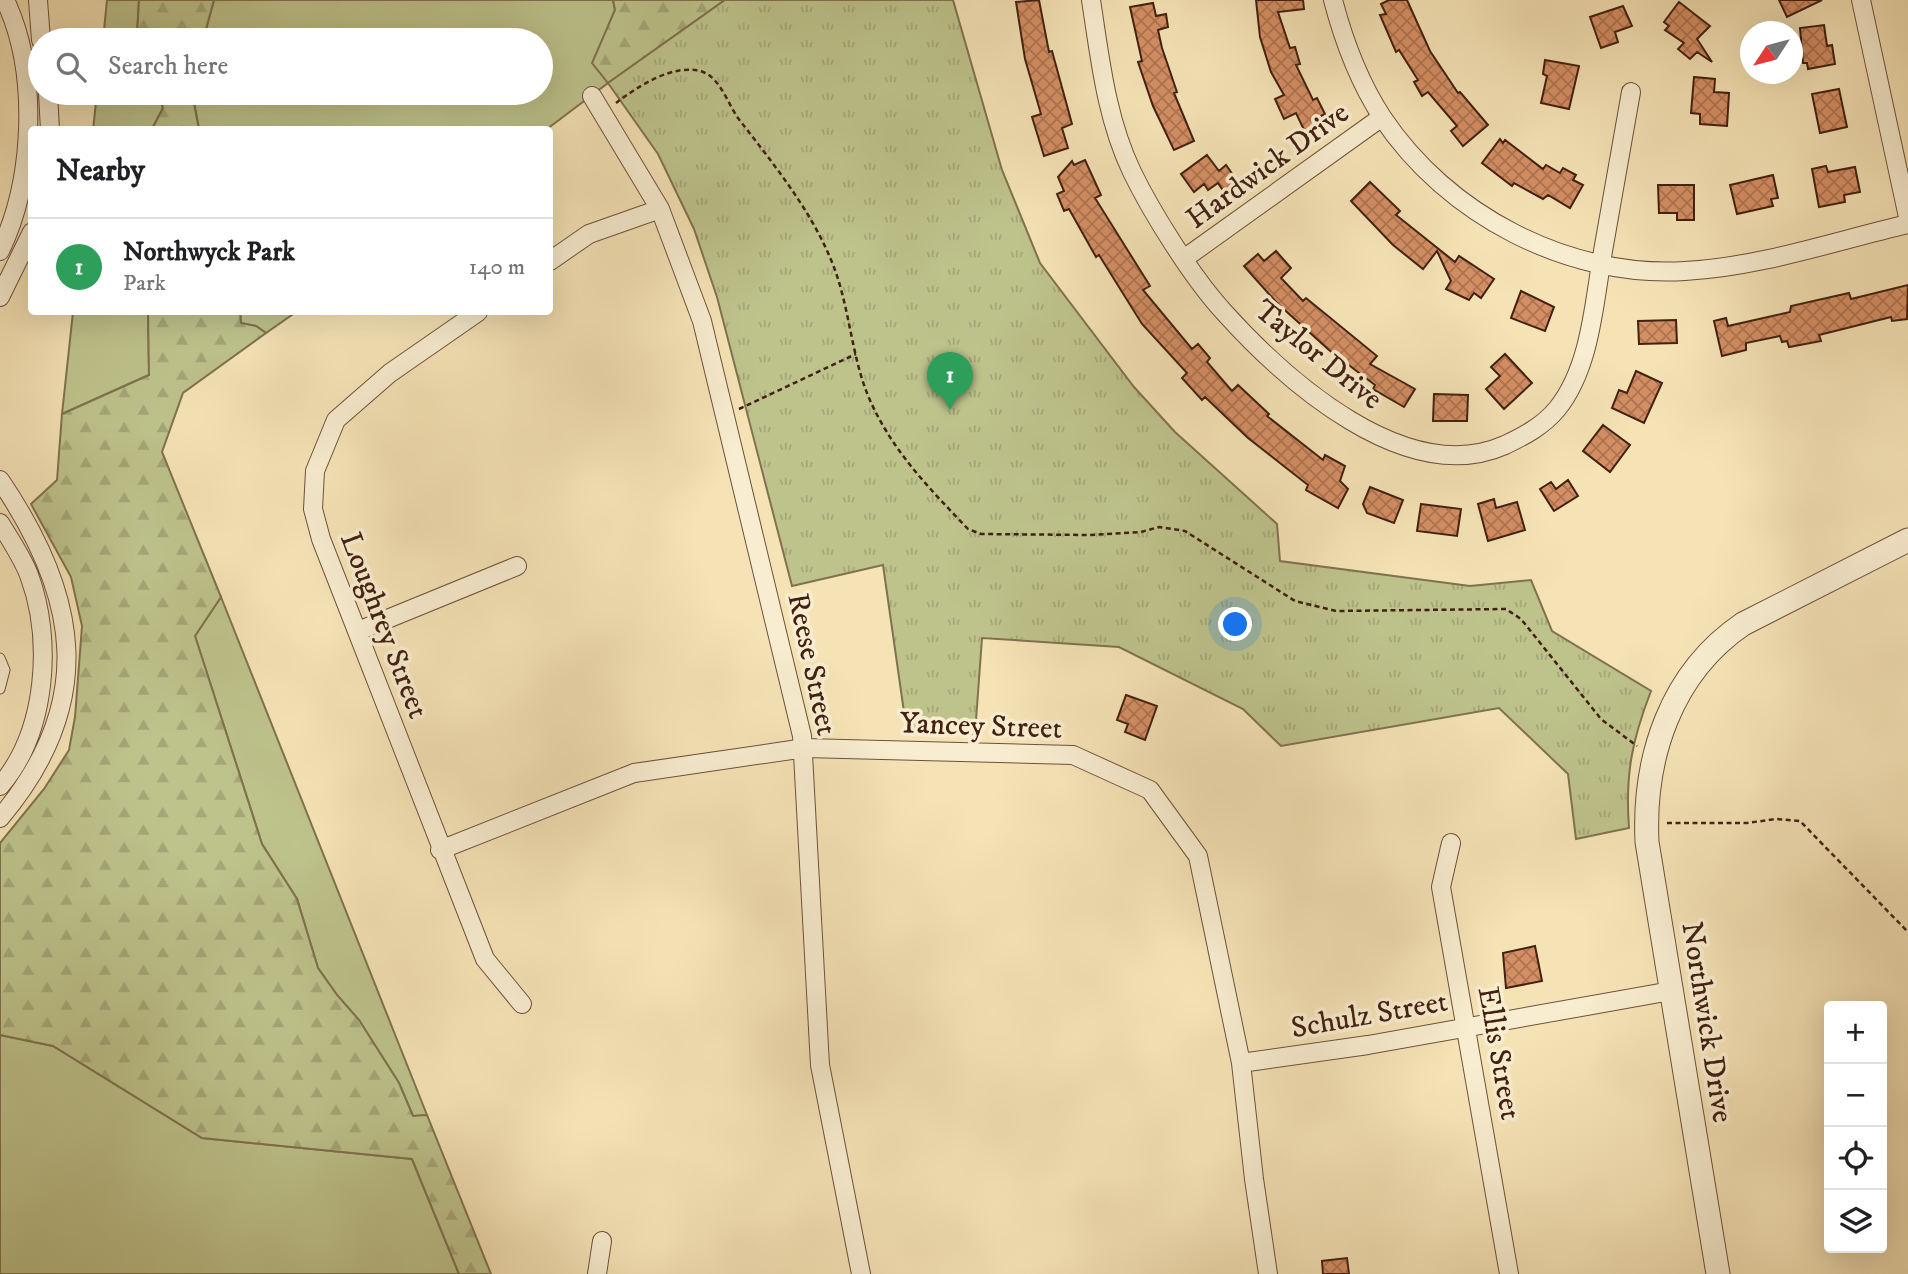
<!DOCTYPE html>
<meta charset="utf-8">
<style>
body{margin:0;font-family:"IM FELL DW Pica",serif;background:#f2f2f2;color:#202124}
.controls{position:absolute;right:21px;bottom:21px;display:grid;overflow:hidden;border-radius:7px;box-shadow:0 7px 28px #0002}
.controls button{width:63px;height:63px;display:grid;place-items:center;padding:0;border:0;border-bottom:2px solid #e0e0e0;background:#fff;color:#202124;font:35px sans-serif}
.compass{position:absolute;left:1740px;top:21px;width:63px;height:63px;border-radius:50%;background:#fff;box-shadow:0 7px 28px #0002;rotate:234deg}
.you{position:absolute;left:1236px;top:625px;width:24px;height:24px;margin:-18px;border:5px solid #fff;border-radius:50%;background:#1a73e8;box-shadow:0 0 0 10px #1a73e833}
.badge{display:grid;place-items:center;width:46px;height:46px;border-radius:50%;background:#2563eb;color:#fff;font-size:23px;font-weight:700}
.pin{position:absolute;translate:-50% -58px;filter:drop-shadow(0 2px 4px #0008)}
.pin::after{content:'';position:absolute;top:37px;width:24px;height:21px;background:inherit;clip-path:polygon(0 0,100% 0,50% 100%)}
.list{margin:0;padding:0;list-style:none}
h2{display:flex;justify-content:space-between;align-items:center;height:91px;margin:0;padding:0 28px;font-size:30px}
h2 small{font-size:23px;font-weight:400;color:#757577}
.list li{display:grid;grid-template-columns:46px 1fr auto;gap:21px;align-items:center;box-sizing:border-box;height:98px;padding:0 28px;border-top:2px solid #e0e0e0}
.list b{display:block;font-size:26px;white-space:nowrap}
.list p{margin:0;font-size:23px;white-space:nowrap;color:#757577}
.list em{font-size:23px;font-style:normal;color:#757577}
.icon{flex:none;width:38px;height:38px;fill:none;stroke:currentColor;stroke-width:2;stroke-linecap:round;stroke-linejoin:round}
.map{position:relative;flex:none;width:1908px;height:1274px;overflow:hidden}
.search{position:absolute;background:#fff;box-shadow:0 7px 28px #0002;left:28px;top:28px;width:525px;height:77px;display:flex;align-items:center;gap:18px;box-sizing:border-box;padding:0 24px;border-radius:38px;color:#757577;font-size:26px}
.panel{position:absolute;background:#fff;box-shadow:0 7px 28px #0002;left:28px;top:126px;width:525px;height:189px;border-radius:7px}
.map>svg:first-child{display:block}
</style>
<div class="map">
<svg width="1908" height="1274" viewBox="0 0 1908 1274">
<defs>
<pattern id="forest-firs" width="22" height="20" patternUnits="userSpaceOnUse" patternTransform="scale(1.75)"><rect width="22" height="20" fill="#bec38c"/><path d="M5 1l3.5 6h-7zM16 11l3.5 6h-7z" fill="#a4a778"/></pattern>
<pattern id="park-tufts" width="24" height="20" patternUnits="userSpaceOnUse" patternTransform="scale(1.75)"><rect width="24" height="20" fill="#bec38c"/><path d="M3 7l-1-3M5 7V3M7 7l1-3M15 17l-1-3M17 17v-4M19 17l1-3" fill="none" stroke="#a4a778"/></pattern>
<pattern id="building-cross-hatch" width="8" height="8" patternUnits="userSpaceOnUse" patternTransform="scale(1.75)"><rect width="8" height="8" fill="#d58f64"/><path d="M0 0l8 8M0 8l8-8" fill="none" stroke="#ae7451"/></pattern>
</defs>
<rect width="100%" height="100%" fill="#f5e3b6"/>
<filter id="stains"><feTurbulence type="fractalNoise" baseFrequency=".00286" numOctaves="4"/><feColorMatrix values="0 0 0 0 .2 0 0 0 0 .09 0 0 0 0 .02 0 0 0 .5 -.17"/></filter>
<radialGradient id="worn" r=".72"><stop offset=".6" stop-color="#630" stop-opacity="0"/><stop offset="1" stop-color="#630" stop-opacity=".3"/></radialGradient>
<path fill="#bec38c" stroke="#80724f" stroke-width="2" d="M107 0H139L137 35 140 40H103Z
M214 0H613L615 10 593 63 608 83 547 129H199L192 93H541V40H203Z
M97 93H158L163 108 152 129 93 130Z
M73 312H148L149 375 62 414Z
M240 312H296L266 333 256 326 241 323Z
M221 597 427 1115 413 1116 399 1083 359 1020 337 995 318 968 297 899 262 844 195 636Z
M0 1035 53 1046 202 1138 412 1159 459 1274H0Z"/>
<path fill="url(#forest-firs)" stroke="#80724f" stroke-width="2" d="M139 0H214L203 40H140L137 35Z
M613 0H725L608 83 592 63 615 10Z
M158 93H192L199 129H152L163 108Z
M148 312H240L241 323 256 326 266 333 183 393 162 452 221 597 195 636 262 844 297 899 318 968 337 995 359 1020 399 1083 413 1116 427 1115 491 1274H459L412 1159 202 1138 53 1046 0 1035V843L44 789 69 750 75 717 82 626 71 577 31 504 57 480 62 414 149 375Z"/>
<path fill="url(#park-tufts)" stroke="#80724f" stroke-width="2" d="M725 0H953L1002 170 1040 263 1134 387 1175 432 1277 524 1280 561 1470 586 1531 580 1552 631 1651 691C1632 740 1625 775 1629 828L1576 839 1568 774 1499 708 1281 746 1243 709 1119 647 982 638 975 734 907 733 883 565 792 586 717 297 694 229 658 154 608 83Z"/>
<path fill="url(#building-cross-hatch)" stroke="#422012" stroke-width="2" d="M1039 0 1049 52 1052 51 1072 124 1062 128 1068 148 1044 156 1032 117 1041 114 1025 59 1016 2Z
M1256 0H1303L1304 9 1278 12 1290 48 1295 47 1300 64 1296 65 1313 100 1317 98 1325 114 1317 118 1321 125 1305 132 1296 113 1284 119 1275 99 1284 95 1271 72 1260 37Z
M1389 0H1407L1430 51 1458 93 1460 92 1488 125 1463 146 1451 131 1457 126 1428 92 1422 96 1414 82 1418 80 1399 50 1396 52 1380 15 1386 14 1381 4Z
M1779 0H1822L1787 17Z
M1679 2 1710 26 1697 39 1712 62 1697 52 1690 59 1678 49 1684 43 1665 30 1669 26 1664 22Z
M1153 3 1156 16 1166 14 1168 27 1158 30 1162 48 1177 92 1174 93 1194 141 1174 150 1153 106 1138 62 1142 61 1130 7Z
M1623 6 1632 26 1615 32 1618 42 1601 48 1590 17Z
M1824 25 1827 46 1832 45 1835 64 1808 69 1807 63H1803L1800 28Z
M1545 60 1579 66 1569 109 1541 103 1547 76 1543 74Z
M1694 77 1715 79 1714 92 1729 93 1727 126 1700 124V114L1691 113Z
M1839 89 1847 127 1820 133 1812 94Z
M1500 139 1503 143 1505 140 1543 169 1546 165 1560 173 1563 168 1576 175 1573 180 1583 185 1570 208 1548 195 1543 199 1514 183 1512 186 1482 163Z
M1207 155 1219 171 1226 165 1238 182 1224 192 1218 183 1208 190 1204 184 1194 192 1181 174Z
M1085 160 1101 195 1095 198 1150 286 1143 290 1192 349 1198 344 1210 358 1207 362 1232 391 1238 385 1269 414 1267 416 1323 460 1325 455 1345 466 1340 481 1348 489 1338 508 1306 490 1308 485 1248 438 1205 397 1202 400 1182 378 1187 373 1142 324 1099 255 1096 257 1069 209 1064 211 1057 194 1064 191 1058 177 1072 161 1074 165Z
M1826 166 1828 172 1855 167 1860 192 1844 195 1845 202 1819 207 1812 169Z
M1773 175 1778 198 1771 199 1773 206 1737 214 1730 185Z
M1370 182 1400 211 1396 215 1455 262 1459 256 1494 279 1481 298 1474 293 1469 300 1446 289 1451 281 1437 251 1423 269 1393 245 1351 201Z
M1658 185H1694V220H1677V213H1659Z
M1276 251 1291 268 1281 278 1303 301 1306 298 1377 356 1370 364 1415 389 1404 407 1373 389 1375 385 1329 350 1277 303 1244 266 1258 254 1264 261Z
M1908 285 1907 319 1892 321 1891 317 1819 335 1821 341 1789 347 1787 341 1782 342 1780 336 1746 343V350L1722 356 1714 321 1726 318 1728 326 1790 312 1791 306 1849 293 1851 299Z
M1521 291 1554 307 1545 331 1511 318Z
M1676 320 1677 343 1639 344 1638 321Z
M1505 354 1532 383 1504 409 1486 389 1500 376 1491 367Z
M1636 371 1662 383 1644 423 1612 408 1619 390 1627 393Z
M1434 394 1468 395 1467 421H1433Z
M1603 425 1630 445 1610 472 1583 451Z
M1568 480 1578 496 1554 511 1540 489 1551 482 1556 489Z
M1370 487 1403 500 1394 523 1367 513 1363 504Z
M1494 499 1496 508 1517 502 1525 530 1488 541 1478 504Z
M1421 504 1461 509 1457 536 1417 531Z
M1126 695 1157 706 1145 740 1125 732 1128 724 1117 720Z
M1535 946 1542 981 1506 988 1503 953Z
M1347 1258 1349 1274H1323L1322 1261Z"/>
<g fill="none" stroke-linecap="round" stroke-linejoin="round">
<defs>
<path id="service" d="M0 658 5 670 0 689"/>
<path id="minor" d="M38 0 41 40
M1091 0C1100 58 1106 118 1132 172 1152 213 1192 277 1223 311 1285 380 1406 489 1505 445 1524 436 1543 426 1557 409 1591 367 1594 302 1603 251 1612 198 1622 145 1631 92
M1333 0C1344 42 1358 80 1382 117 1447 215 1568 278 1685 271 1760 267 1835 241 1908 224
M1861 0 1908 217
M48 93 50 130
M592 96 660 209 702 321 802 736 820 1065 861 1274
M0 251C34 180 39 74 6 2
M1185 258 1382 117
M550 261 589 234 660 209
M0 297 32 232
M478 312 390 373 336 420 315 471 313 509 321 539 485 959 522 1004
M0 480C80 598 97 703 0 818
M0 523C10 539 22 557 29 575 53 640 47 732 0 786
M358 631 517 566
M1451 843 1441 887 1509 1274
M440 850 634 773 805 748 1073 755 1150 790 1198 856 1241 1063 1254 1179 1268 1274
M1241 1063 1368 1045 1671 991
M597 1274 602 1241"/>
<path id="tertiary" d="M1718 1274 1647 842C1643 757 1671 673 1743 624L1908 540"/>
</defs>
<use href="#service" stroke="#6f513b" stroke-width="11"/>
<use href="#minor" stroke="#6f513b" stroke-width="20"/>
<use href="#tertiary" stroke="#6f513b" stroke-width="25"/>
<path stroke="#422012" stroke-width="2.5" stroke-dasharray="5 3.5" stroke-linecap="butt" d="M616 103C637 87 674 62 703 72 720 78 728 104 738 118 774 165 814 213 835 270 850 312 852 358 869 398 892 451 929 488 968 529L981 534 1089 535 1141 532 1159 527 1185 531 1295 601 1336 611 1506 609 1521 619 1601 719 1637 746
M739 409 856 354
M1667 823H1747L1776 819 1800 821 1908 932"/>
<use href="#service" stroke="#f8edd0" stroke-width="9"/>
<use href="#minor" stroke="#f8edd0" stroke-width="18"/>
<use href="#tertiary" stroke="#f8edd0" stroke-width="23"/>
</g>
<g text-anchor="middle" stroke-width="7" stroke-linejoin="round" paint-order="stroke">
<g font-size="30" fill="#422012" stroke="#f8edd0">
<text transform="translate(1267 165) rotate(-36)" y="10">Hardwick Drive</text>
<text transform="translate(1319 354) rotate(39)" y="10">Taylor Drive</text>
<text transform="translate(385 625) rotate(69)" y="10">Loughrey Street</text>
<text transform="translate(813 664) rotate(78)" y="10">Reese Street</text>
<text transform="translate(981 725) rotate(2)" y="10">Yancey Street</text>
<text transform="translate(1369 1014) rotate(-10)" y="10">Schulz Street</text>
<text transform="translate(1708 1022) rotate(81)" y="10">Northwick Drive</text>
<text transform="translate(1500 1053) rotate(80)" y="10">Ellis Street</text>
</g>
</g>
<rect width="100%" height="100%" filter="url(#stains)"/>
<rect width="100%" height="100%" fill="url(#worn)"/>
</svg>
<div class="controls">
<button>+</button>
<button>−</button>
<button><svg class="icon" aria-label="locate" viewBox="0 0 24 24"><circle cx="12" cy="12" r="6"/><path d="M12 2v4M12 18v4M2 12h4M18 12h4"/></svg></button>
<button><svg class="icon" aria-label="layers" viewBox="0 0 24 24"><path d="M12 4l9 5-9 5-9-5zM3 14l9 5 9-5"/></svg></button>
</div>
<svg class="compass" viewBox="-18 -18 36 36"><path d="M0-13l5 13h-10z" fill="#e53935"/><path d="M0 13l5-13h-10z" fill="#757577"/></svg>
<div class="you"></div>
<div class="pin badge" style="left:950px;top:410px;background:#2e9e5b">1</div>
<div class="search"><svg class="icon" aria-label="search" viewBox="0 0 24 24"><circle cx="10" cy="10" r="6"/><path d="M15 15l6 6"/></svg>Search here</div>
<section class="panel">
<h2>Nearby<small></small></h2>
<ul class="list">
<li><span class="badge" style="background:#2e9e5b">1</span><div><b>Northwyck Park</b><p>Park</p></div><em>140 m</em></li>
</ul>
</section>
</div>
